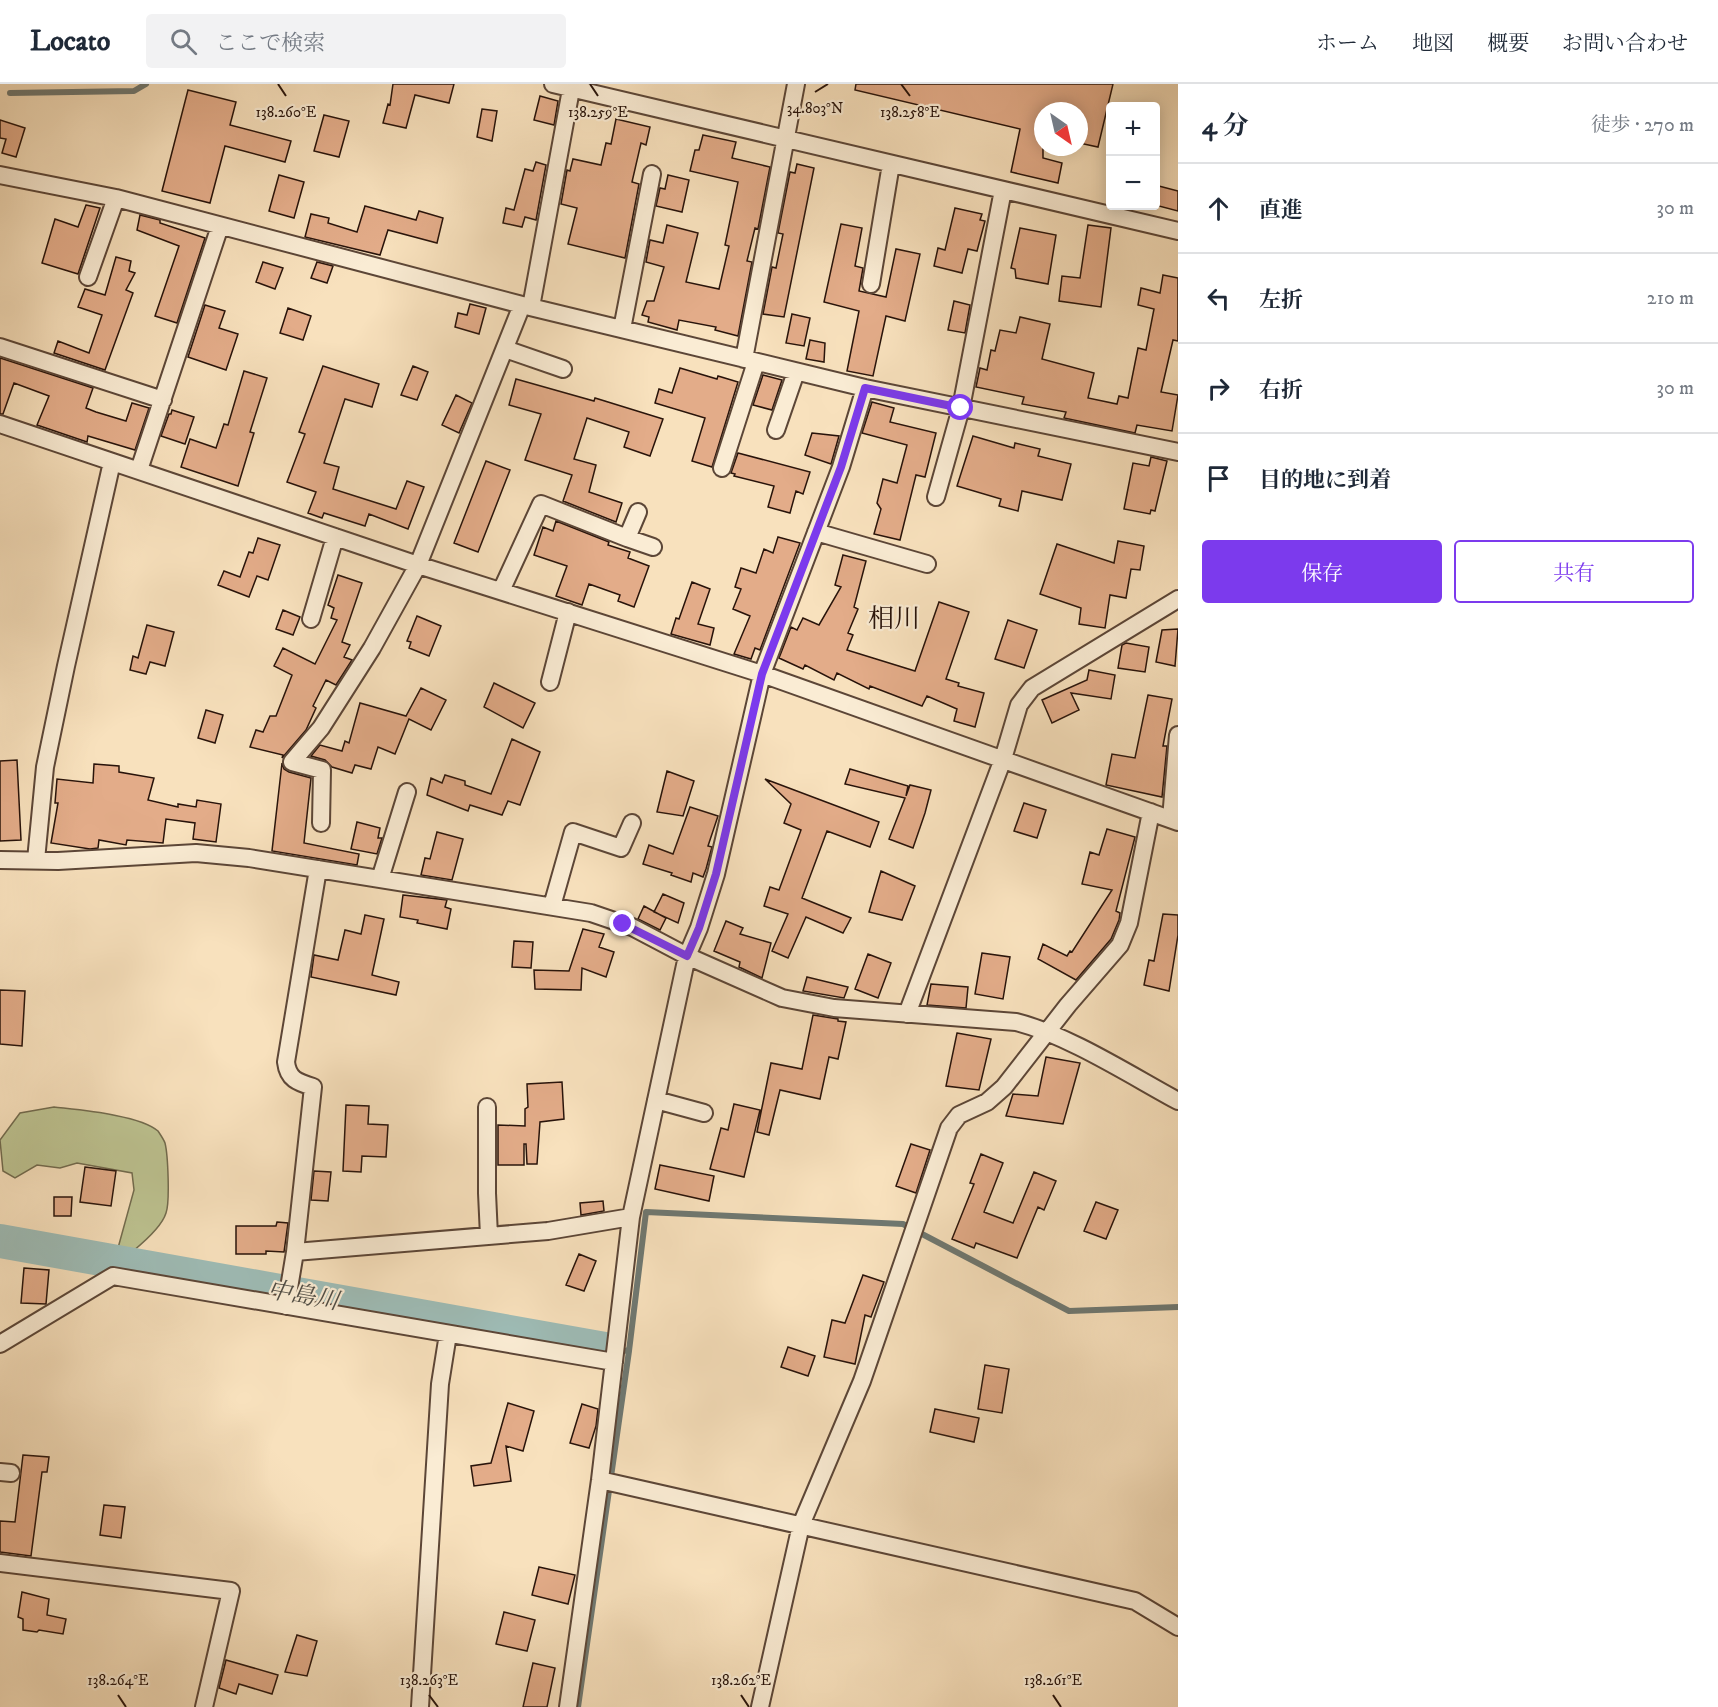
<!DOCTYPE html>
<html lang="ja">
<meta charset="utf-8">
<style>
body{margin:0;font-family:"IM FELL DW Pica","Noto Serif JP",serif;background:#f2f2f3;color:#1f2937}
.controls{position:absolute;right:18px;top:18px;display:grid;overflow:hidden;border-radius:6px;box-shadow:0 3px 15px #0003}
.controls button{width:54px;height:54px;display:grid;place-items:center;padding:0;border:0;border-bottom:2px solid #e0e1e3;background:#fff;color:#1f2937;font:30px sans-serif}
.compass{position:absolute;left:1034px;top:18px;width:54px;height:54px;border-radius:50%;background:#fff;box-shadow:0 3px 15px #0003;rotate:146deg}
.stop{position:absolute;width:18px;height:18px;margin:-14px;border:4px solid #7c3aed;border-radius:50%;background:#fff}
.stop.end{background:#7c3aed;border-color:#fff;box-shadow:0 2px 6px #0008}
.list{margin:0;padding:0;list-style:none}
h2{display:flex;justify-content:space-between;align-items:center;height:78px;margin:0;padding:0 24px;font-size:26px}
h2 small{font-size:20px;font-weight:400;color:#747a83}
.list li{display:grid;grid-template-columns:39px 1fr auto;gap:18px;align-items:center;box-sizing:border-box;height:90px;padding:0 24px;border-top:2px solid #e0e1e3}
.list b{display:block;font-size:22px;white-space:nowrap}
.list em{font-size:20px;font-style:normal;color:#747a83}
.actions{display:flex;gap:12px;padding:18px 24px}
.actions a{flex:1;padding:14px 0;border:2px solid #7c3aed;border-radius:6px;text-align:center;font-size:21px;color:#7c3aed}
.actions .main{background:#7c3aed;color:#fff}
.icon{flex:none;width:33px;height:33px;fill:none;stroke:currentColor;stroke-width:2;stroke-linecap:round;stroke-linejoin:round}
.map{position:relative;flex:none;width:1178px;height:1623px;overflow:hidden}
header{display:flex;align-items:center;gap:36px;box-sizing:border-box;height:84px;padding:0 30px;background:#fff;border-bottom:2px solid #e0e1e3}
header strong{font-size:28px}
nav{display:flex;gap:33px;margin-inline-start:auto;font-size:21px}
.search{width:420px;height:54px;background:#f2f2f3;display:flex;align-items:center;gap:15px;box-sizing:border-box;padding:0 21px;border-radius:6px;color:#747a83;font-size:22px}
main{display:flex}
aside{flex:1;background:#fff}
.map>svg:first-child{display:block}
</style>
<header>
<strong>Locato</strong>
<div class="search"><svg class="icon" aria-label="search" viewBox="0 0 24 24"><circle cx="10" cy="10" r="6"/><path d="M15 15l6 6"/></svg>ここで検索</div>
<nav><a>ホーム</a><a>地図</a><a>概要</a><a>お問い合わせ</a></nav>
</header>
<main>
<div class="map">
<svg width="1178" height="1623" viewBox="0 0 1178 1623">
<rect width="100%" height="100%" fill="#f8e1bd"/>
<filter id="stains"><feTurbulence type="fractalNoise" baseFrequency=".00333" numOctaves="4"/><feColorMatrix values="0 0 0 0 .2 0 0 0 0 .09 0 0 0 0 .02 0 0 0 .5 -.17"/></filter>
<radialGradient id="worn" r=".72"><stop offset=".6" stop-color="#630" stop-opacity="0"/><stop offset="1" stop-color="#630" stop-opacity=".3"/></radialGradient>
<path fill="#bdc391" stroke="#726b4e" stroke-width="1.5" d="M54 1023C79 1026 140 1031 158 1047 160 1050 164 1056 165 1059 168 1071 170 1118 166 1129 162 1142 144 1158 133 1167L118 1164 134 1106 132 1089 77 1079 60 1084 37 1081 15 1094 3 1087 0 1056 20 1029Z"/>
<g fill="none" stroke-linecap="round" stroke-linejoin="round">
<path stroke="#6f7871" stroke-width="6" d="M10 9 134 7 146 0
M605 1265 629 1267 646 1128 903 1140 1069 1227 1178 1223
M578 1623 629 1267"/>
<path stroke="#9ebcb6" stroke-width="34" d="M0 1157 605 1265"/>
</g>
<path fill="#e3ac89" stroke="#28130a" stroke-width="1.5" d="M393 0H454L449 19 415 11 406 44 383 39 388 20 390 21Z
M856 0H1113L1098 63 1079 59V27H1043V74L1062 79 1058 99 1011 88 1020 45 855 6Z
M188 6 236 18 230 41 291 57 285 78 225 62 210 119 162 107Z
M540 12 558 17 554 41 534 36Z
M482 25 497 27 492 57 477 53Z
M324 31 349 37 339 73 314 67Z
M616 35 650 43 646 61 641 59 632 98 639 100 625 174 568 160 577 124 561 120 567 86 570 87 573 75 601 81 606 59 611 60Z
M0 36 25 44 16 73 2 69 6 55 0 54Z
M703 51 736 58 732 74 770 83 758 145 755 144 747 177 752 178 738 252 715 246 716 243 679 236 677 246 648 238 649 233 642 231 647 217H654L664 183 646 178 650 156 663 159 667 141 698 149 686 198 719 205 729 162 725 161 738 98 690 87 695 66H699Z
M536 78 546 81 536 136 525 133 522 143 503 139 506 124 514 126 525 85 533 87Z
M797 80 814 84 784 233 763 230 772 183 776 184 783 150 778 149 790 88 795 89Z
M279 91 304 98 294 134 269 127Z
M668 91 689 96 682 128 656 122 660 104 665 105Z
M1155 101 1178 107V127L1155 121Z
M86 121 100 124 78 190 42 179 55 135 78 143Z
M365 122 416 136 419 127 443 134 437 159 388 146 380 171 305 153 311 130 329 134 328 139 357 148Z
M955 124 982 130 980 136 985 137 977 167 968 165 962 189 934 182 938 164 945 166Z
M140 131 160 136V139L205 154 177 239 155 232 179 162 137 146Z
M841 140 862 144 855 182 863 184 859 207 886 213 896 165 920 170 905 237 886 232 873 292 847 287 859 227 824 218Z
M1088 141 1111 144 1101 223 1059 217 1062 192 1080 194Z
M1020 144 1056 151 1048 200 1016 194 1015 185 1011 184Z
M116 173 131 177 129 187 135 189 126 206 133 209 105 286 54 269 58 257 89 269 102 231 78 223 85 205 105 211Z
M263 178 283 184 275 205 256 198Z
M317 178 333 182 327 199 311 194Z
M1163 191 1178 194V257L1173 256 1161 308 1178 311 1172 347 1137 341 1135 349 1064 334 1066 328 1022 320 1024 313 976 303 980 284 987 286 991 266 995 267 1000 246 1016 249 1020 233 1050 240 1042 275 1094 289 1088 314 1117 320 1119 312 1128 314 1138 264 1146 266 1154 225 1138 221 1141 204 1160 209Z
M954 217 970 221 965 249 948 246Z
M470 220 486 224 479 250 455 243 458 229 467 231Z
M205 221 225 227 219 244 238 250 226 286 188 273Z
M288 224 311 232 303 256 280 249Z
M792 230 810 234 804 262 786 259Z
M810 256 825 259 824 278 806 275Z
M0 274 93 304 86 324 96 328 126 337 132 319 149 324 135 366 88 352 87 358 37 341 49 312 14 299 3 330H0Z
M323 282 379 300 372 323 345 315 324 379 339 383 333 405 396 425 407 397 424 403 408 445 369 430 365 442 324 429 322 434 308 429 316 408 287 398 305 350 299 348Z
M413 282 428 288 417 316 401 311Z
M680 284 717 295 718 292 738 298 712 383 692 377 705 334 655 319 659 305 672 309Z
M244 287 267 294 250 348 254 349 238 402 181 383 190 355 216 364 224 340 228 341Z
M763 291 782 296 772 326 753 321Z
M516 295 594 317 595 314 663 335 650 372 624 363 629 348 587 334 574 375 596 381 589 408 622 419 616 438 563 417 572 391 525 376 541 330 509 321Z
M456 311 472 319 459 349 442 341Z
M872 318 894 324 890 338 936 349 925 393 916 391 900 456 874 450 881 425 877 419 883 395 897 399 907 361 862 349Z
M172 326 194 333 185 360 161 352 169 330H171Z
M812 349 839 352 831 380 805 371Z
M973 352 1014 364 1015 359 1040 365 1038 372 1071 380 1062 416 1022 407 1018 427 999 422 1001 415 957 402Z
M738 369 810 388 803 410 796 407 790 429 768 423 774 402 734 392 735 390 731 389Z
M1151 373 1167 377 1155 427 1151 426 1150 430 1124 425 1133 379 1149 382Z
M486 377 510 386 478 468 454 459Z
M556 437 609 458 608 461 630 468 628 474 649 482 634 523 618 517 620 511 589 500 582 521 556 512 567 482 534 471 543 443 553 447Z
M778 453 800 459 760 566 755 564 751 575 734 570 750 532 733 525 741 505 735 503 741 484 756 489 764 465 773 469Z
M258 454 280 461 268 496 257 492 249 513 218 501 224 487 240 493 249 468 253 469Z
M1118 457 1144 462 1140 486 1131 485 1126 514 1110 511 1105 544 1079 540 1081 524 1040 510 1057 460 1114 479Z
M843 471 866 477 854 523 858 525 848 549 853 551 847 566 915 587 939 518 969 528 946 595 959 599 958 602 984 609 975 643 954 637 957 625 927 612 922 622 870 602 869 605 837 589 834 596 805 581 803 585 779 574 791 543 797 546 803 534 819 541 841 503 835 501Z
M338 491 362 499 342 558 350 561 344 573 352 576 336 601 326 596 313 622 316 624 306 646 282 674 283 671 250 663 256 646 263 648 270 632H276L292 591 274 582 283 564 315 580 337 536 331 534 334 524 328 521Z
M692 498 710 505 698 540 714 544 710 561 671 550 676 534 679 535Z
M283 526 300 533 293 551 276 545Z
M417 532 441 542 429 572 409 564 411 558 407 557Z
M1008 536 1037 546 1024 584 995 575Z
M147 541 174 548 165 582 150 578 146 590 130 586 133 572 138 574Z
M1178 545 1175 582 1156 578 1162 546Z
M1126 559 1149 563 1145 588 1118 584 1122 561Z
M1089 586 1115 591 1111 615 1071 609 1079 626 1052 639 1042 616 1087 596Z
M494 599 535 619 523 644 484 623Z
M421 604 446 616 431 646 409 635 395 670 378 663 371 685 355 681 352 689 332 683 325 676 311 672 320 661 342 667 345 657 349 659 360 619 406 632Z
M1148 611 1172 615 1163 662H1167L1162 713 1106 701 1112 670 1135 674Z
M206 626 223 631 215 659 198 654Z
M512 655 540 668 520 721 508 717 502 731 470 721 468 727 427 711 431 694 442 699 445 691 465 697V701L491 710Z
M17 676 21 756 0 757V677Z
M282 679 284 685 289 688 311 694 304 759 359 770 357 781 272 767Z
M94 680 119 682V688L154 694 148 716 178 723V720L196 723 197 716 221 720 216 758 193 755 195 739 166 735 163 759 127 756 126 761 99 756 98 764 90 765 51 759 58 719H55L57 695 93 699Z
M850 685 908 702 906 712 910 701 931 706 925 729 913 764 889 755 905 714 845 700Z
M667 687 694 697 683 732 657 728Z
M765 695 879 738 870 763 827 747 802 814 851 834 843 849 806 833 788 874 772 867 788 830 764 822 770 803 779 806 801 746 784 739 791 720Z
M1024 719 1046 726 1037 754 1014 747Z
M690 723 718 732 708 762 712 763 706 785 703 793 693 789 691 798 671 791 672 789 643 780 649 761 673 770Z
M357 738 380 744 378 754H382L377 770 351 765Z
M1107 745 1135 753 1116 827 1120 829 1119 836 1111 855 1076 896 1038 875 1043 860 1067 872 1070 867 1072 868 1112 806 1082 800 1090 768 1099 771Z
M437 748 463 755 452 796 421 791 425 774 430 775Z
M881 787 915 802 902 836 869 828Z
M663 810 684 819 678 839 654 828Z
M403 811 447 816 445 823 451 825 447 845 417 839 418 836 400 833Z
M644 822 666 834 660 846 638 835Z
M1163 830 1178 831V851L1169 907 1144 901 1149 876 1154 877Z
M365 831 384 835 372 891 399 898 396 911 311 893 314 871 338 876 345 846 361 850Z
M726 837 743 844 740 850 771 859 762 894 739 883 740 878 714 867Z
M583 845 604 850 599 863 614 868 606 893 582 884 581 906 535 905 534 886 569 887Z
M514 857 533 858 531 884 512 883Z
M982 869 1010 873 1003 915 975 910Z
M868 870 891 879 878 914 855 905Z
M807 893 848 903 844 914 803 907Z
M931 900 968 903 966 924 927 921Z
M0 906 25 907 22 962 0 960Z
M813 931 838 935V937L846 938 838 975 829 973 820 1015 780 1006 769 1051 757 1048 771 979 802 985Z
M957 949 991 955 979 1006 946 1002Z
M1046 973 1080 979 1063 1040 1006 1032 1013 1010 1038 1012Z
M562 998 564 1035 540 1038 537 1080H527L526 1060H524V1081H498V1041L525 1042V1025L528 1023 527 1000Z
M734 1020 760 1026 744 1093 710 1085 721 1044 728 1046Z
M346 1021 369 1022 368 1040 388 1041 386 1073 362 1072 361 1088 343 1087Z
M911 1060 930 1066 916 1109 896 1102Z
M981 1070 1003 1079 984 1128 1013 1139 1034 1088 1056 1097 1044 1126 1038 1123 1017 1174 976 1159 974 1164 952 1155 974 1100 970 1099Z
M660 1081 714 1092 709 1117 655 1105Z
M85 1083 116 1087 111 1122 80 1118Z
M314 1087 331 1088 328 1117 311 1116Z
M54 1113H72L71 1132H54Z
M603 1117 604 1127 581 1131 580 1119Z
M1096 1118 1118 1126 1106 1155 1084 1147Z
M277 1138 288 1139 284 1168 266 1167V1170H236V1142H276Z
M579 1170 596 1177 584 1207 566 1201Z
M24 1184 49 1186 46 1220 21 1219Z
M863 1191 884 1198 871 1233 865 1231 855 1280 824 1273 832 1236 845 1239Z
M788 1263 815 1272 808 1292 781 1283Z
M985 1281 1009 1285 1002 1329 978 1325Z
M508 1319 534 1327 523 1367 506 1362 511 1397 474 1402 471 1382 491 1379Z
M582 1320 598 1325 596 1342 589 1364 570 1359Z
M935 1325 979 1334 974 1358 930 1348Z
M23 1371 49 1373 47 1388H42L31 1472 0 1468V1437L15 1438Z
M104 1421 125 1423 121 1454 100 1451Z
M539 1483 575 1491 568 1520 532 1511Z
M22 1508 49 1515 47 1531 66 1535 63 1550 39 1546 37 1548 23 1546V1535L18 1533Z
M504 1528 535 1536 527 1567 496 1560Z
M297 1551 317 1557 307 1592 285 1588Z
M226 1576 278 1591 272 1610 239 1600 236 1610 219 1604Z
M533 1579 555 1584 547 1623H523Z"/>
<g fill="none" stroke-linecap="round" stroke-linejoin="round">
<defs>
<path id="minor" d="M553 0 1178 147
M0 91 116 114 522 221 865 304 1178 368
M88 193 116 114
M871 200 891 80
M531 223 572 0
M622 245 652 90
M0 263 163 316
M505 265 563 285
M744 275 796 0
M0 340 418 481 762 590 1178 738
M776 346 796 288
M722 384 756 278
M139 386 220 142
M936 413 961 324 1003 106
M816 448 927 480
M627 454 653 463
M501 507 541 420 627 454 638 428
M311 535 335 453
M550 598 568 528
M1171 735 1178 651
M321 739 322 686 292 678 321 644 372 564 418 481 522 221
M0 776 58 777 196 769 249 774 591 829 632 843 687 872 782 914 834 924 1016 938C1068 951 1130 991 1178 1017
M36 776 45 683 66 582 112 378
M380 795 407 708
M552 822 573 748 621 764 632 739
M907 930 1003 675 1019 621 1032 604 1178 515
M656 1016 704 1029
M487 1023V1109L489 1152
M295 1168 548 1147 631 1133
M286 1222 295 1168 313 1003C297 998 288 995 286 978L318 785
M0 1260 113 1192 614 1278
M0 1388 11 1389
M600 1396 1135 1517 1178 1543
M0 1479 231 1507 204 1623
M420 1623 440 1300 448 1250
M568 1623 600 1396 631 1133 687 872 699 844 716 790 762 590 841 383 865 304
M760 1623 801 1441 862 1297 949 1044 959 1031 987 1018 1004 1003 1068 921 1120 861 1129 839 1151 728"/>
</defs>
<use href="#minor" stroke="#5c4637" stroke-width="20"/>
<use href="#minor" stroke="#faecd4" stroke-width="16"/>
</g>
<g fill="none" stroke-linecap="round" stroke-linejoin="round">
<path stroke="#7c3aed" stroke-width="8" d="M623 840 687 872 699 844 716 790 762 590 841 383 865 304 961 324"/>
</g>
<path fill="none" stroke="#28130a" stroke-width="2" d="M278 0 286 12M590 0 598 12M901 0 910 12M815 8 828 0M118 1611 126 1623M429 1611 438 1623M741 1611 749 1623M1053 1611 1061 1623"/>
<g text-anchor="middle" stroke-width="4.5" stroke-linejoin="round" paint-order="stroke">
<g font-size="24" font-style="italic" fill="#514e46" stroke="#faecd4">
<text transform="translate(303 1211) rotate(10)" y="8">中島川</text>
</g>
<g font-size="26" fill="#28130a" stroke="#faecd4">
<text x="894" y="543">相川</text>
</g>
</g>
<g font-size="15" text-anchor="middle" fill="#28130a" stroke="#faecd4" stroke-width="4.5" stroke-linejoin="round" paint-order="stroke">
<text x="815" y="29">34.803°N</text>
<text x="598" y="33">138.259°E</text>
<text x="910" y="33">138.258°E</text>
<text x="286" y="33">138.260°E</text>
<text x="118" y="1601">138.264°E</text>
<text x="429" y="1601">138.263°E</text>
<text x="741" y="1601">138.262°E</text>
<text x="1053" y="1601">138.261°E</text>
</g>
<rect width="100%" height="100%" filter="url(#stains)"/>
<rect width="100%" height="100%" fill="url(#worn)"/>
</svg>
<div class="controls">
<button>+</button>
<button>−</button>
</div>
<svg class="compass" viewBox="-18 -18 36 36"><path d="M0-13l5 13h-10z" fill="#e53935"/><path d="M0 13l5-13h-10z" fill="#747a83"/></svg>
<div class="stop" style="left:961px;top:324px"></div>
<div class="stop end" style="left:623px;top:840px"></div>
</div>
<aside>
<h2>4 分<small>徒歩 · 270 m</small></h2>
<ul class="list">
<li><svg class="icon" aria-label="ahead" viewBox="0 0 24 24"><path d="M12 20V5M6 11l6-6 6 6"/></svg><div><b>直進</b></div><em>30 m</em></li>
<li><svg class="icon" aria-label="left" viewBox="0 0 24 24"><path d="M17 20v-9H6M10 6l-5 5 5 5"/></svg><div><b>左折</b></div><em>210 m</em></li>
<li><svg class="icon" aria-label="right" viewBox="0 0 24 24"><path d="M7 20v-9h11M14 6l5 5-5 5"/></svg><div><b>右折</b></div><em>30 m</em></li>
<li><svg class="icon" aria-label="arrive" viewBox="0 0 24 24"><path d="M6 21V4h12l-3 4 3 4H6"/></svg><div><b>目的地に到着</b></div></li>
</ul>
<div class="actions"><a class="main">保存</a><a>共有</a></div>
</aside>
</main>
